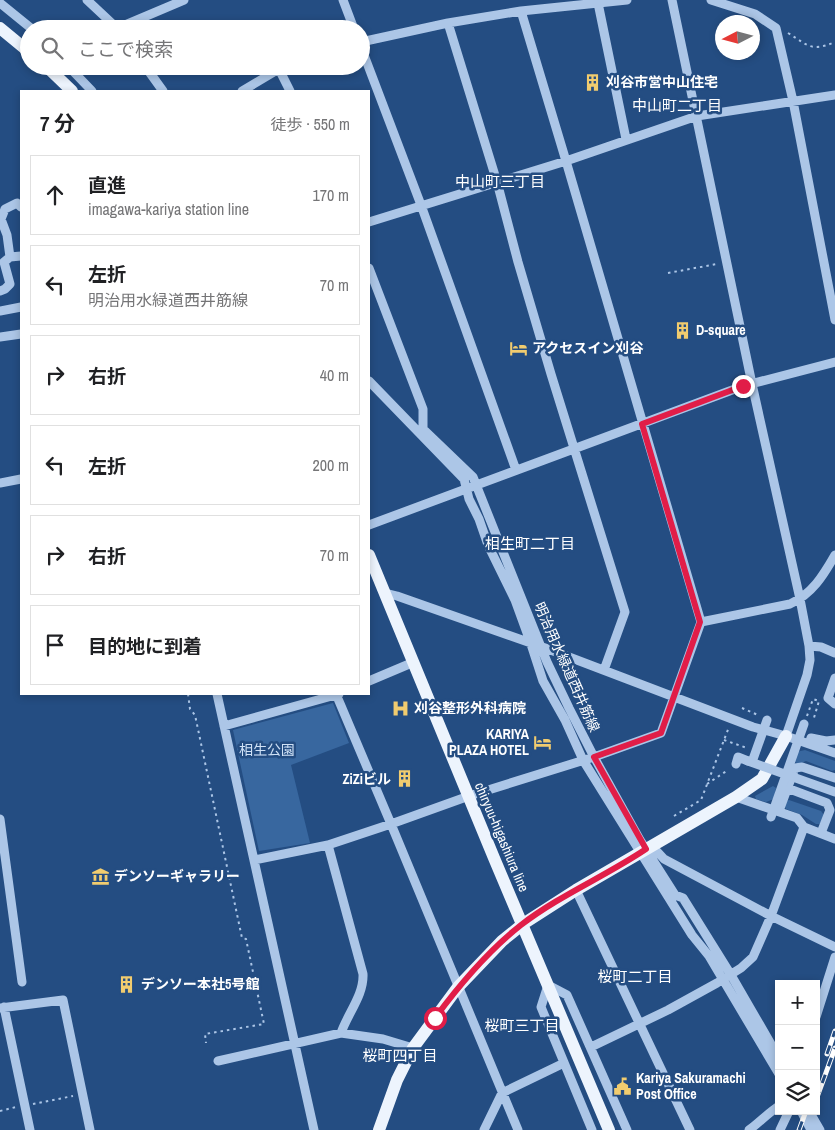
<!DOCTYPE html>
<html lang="ja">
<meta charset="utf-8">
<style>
body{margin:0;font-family:"Archivo Narrow","Noto Sans JP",sans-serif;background:#f6f6f6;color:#202124}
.controls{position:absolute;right:15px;bottom:15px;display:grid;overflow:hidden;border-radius:0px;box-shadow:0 2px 8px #0003}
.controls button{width:45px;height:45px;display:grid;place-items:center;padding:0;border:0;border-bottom:1px solid #e0e0e0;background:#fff;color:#202124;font:25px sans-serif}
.compass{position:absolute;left:715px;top:15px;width:45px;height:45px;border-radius:50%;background:#fff;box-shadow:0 2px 8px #0003;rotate:264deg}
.stop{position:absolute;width:15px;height:15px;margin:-11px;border:4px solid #e11d48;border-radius:50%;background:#fff}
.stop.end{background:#e11d48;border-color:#fff;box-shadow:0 1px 5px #0008}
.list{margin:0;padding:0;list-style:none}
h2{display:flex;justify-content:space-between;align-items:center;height:65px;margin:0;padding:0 20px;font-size:21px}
h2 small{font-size:16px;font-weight:400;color:#757577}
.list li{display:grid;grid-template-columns:32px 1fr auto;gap:15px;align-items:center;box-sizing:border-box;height:80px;margin:0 10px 10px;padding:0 10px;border:1px solid #e0e0e0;border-radius:0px}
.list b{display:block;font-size:19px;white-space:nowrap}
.list p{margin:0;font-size:16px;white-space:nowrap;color:#757577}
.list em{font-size:16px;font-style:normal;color:#757577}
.icon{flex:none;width:28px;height:28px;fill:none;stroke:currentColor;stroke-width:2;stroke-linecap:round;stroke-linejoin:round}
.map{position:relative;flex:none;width:835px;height:1130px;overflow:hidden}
.search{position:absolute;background:#fff;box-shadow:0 2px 8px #0003;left:20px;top:20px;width:350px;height:55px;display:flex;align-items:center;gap:12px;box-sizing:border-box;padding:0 18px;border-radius:28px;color:#757577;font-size:19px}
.panel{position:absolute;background:#fff;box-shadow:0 2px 8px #0003;left:20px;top:90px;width:350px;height:605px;border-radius:0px}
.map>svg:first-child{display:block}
</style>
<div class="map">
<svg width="835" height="1130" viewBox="0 0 835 1130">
<rect width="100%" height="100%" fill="#244d82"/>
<path fill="#38679f" d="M333 703 349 743 291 765 310 843 259 851 233 730Z
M805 750 835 761V770L832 771 806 761 799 764 795 762 796 752Z
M773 786 776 788 774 799 766 802 756 799 755 796Z
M789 800 821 811 824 815 820 824H816L802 815 786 809 784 805 786 801Z"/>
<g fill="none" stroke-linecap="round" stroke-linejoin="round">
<path stroke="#acc6e7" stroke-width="2" stroke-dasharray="2.5 4" stroke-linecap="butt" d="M788 33C809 46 811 52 835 42
M668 273 717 264
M188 694 190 709 195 715 242 938 246 939 264 1024 205 1034 206 1043
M742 708 758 715
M807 716 813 699 819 701 813 721
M724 740 747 748
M707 784 728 770
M674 816 701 800 729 727
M33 1104 73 1096
M0 1111 16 1107"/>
<path stroke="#acc6e7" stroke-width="9" d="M87 0 118 29
M343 0 354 29
M672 0 752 384 800 599 809 646 810 660 807 675 786 736
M711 0 755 14 776 28 793 101 835 320
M0 3 32 29
M598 3 626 139
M448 23 497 182 518 262 551 374 625 612 604 670
M118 28 184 0
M361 42 448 23 521 11 627 0
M361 47 421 205 516 470
M68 66 92 91
M145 66 163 91
M279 69 290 91
M242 91 279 69 287 66
M21 207 17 203 5 209 1 219 7 235 10 257 21 256
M369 222 566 161 697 116 835 95
M369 268 423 409V435
M0 291 5 289 10 284 4 262 10 257
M0 311 21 307
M0 337 21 334
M369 381 464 479 469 499 479 519 488 545 515 600 531 644 543 681 565 720 583 760 692 935 709 956 779 1074
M423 429 473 477 547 662 569 708 594 757 640 840 675 895 683 898 731 975 779 1058
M0 483 21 479
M369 525 743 386 835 362
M385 593 397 596 548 649 753 727 786 736 835 753
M701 622 790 604C812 594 823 576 835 555
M809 646 821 647 835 653
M835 678 828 698 835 704
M369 681 414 662
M217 694 314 1130
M336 694 391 824 328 845 363 974C364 995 348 1013 341 1033
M224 726 339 694
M809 744 811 738 826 741 835 740
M736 764 738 757 748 761
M787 788 827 803 830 810 821 833
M736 797 797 818 804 827 835 839
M779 811 795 768 802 767 835 778
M0 819 22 982
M804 827 771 916 835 947
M254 860 328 845
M576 890 690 1130
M4 1007 30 1130
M0 1008 63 1000 90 1130
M816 1017 835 957
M591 1047 668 1010 717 983 741 968 753 957 771 916 664 859 652 846
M218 1061 341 1033 383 1039 413 1048
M801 1111 811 1130
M809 1111 820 1130
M484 1130 502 1093 564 1063
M518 1130 391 824 469 796 594 757 661 733 701 622 566 161 521 11
M592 1130 541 1007 548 985 567 995 627 1130
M749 1130C760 1122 768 1113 779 1106
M780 1130 789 1111"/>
<path stroke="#edf4fd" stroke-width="12" d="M0 28 29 52
M46 66 72 91
M369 555 494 858 609 1130
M379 1130 397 1080 413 1048 458 987 502 941 523 924 576 890 736 797 762 779 786 736"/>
<defs>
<path id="rail" d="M827 1054 835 1031
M816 1100 835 1048
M799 1130 806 1111"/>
</defs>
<use href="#rail" stroke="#fff" stroke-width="5"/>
<use href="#rail" stroke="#244d82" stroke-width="3" stroke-dasharray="9" stroke-linecap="butt"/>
<path stroke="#acc6e7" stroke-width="9" d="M748 761 835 792
M752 762 767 720
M771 817 804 724"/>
</g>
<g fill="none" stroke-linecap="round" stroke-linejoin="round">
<path stroke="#e11d48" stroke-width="6" d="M435 1018C460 984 488 951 521 925 560 895 606 876 646 849L594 757 661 733 700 622 642 424 743 386"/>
</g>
<defs>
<symbol id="building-bare" viewBox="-9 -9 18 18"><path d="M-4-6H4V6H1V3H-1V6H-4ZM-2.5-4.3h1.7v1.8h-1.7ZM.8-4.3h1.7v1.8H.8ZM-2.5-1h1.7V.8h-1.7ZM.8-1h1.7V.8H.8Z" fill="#f1cc6f" stroke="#244d82" stroke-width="2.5" paint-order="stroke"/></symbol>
<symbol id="hotel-bare" viewBox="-9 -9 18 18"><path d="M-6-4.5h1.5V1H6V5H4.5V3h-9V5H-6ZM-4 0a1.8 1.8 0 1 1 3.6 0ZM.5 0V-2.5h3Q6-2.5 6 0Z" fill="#f1cc6f" stroke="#244d82" stroke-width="2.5" paint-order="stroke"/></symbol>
<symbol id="hospital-bare" viewBox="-9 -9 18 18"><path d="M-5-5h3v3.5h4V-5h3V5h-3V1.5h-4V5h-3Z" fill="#f1cc6f" stroke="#244d82" stroke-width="2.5" paint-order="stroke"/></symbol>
<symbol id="museum-bare" viewBox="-9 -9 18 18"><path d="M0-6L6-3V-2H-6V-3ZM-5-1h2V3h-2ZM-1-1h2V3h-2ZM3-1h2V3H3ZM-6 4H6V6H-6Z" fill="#f1cc6f" stroke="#244d82" stroke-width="2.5" paint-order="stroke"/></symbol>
<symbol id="civic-bare" viewBox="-9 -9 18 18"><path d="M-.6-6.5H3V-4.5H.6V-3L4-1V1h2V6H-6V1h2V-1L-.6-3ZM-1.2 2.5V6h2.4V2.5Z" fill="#f1cc6f" stroke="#244d82" stroke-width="2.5" paint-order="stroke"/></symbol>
</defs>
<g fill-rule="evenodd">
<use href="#building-bare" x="580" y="70" width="25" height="25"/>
<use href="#building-bare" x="670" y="318" width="25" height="25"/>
<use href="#hotel-bare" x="506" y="336" width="25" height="25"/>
<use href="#hospital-bare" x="388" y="696" width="25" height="25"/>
<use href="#hotel-bare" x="530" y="730" width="25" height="25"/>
<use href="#building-bare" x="392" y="766" width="25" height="25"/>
<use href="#museum-bare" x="88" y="864" width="25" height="25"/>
<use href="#building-bare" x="114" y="972" width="25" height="25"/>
<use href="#civic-bare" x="610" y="1074" width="25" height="25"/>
</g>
<g text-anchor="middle" stroke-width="5" stroke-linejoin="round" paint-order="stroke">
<g font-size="14" font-weight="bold" fill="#fff" stroke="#244d82" text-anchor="start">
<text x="606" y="87">刈谷市営中山住宅</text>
<text x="696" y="335">D-square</text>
<text x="532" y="353">アクセスイン刈谷</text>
<text x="414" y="713">刈谷整形外科病院</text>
<text x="529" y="739" text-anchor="end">KARIYA<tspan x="529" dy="16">PLAZA HOTEL</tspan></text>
<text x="391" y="784" text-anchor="end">ZiZiビル</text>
<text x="114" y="881">デンソーギャラリー</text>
<text x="141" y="989">デンソー本社5号館</text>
<text x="636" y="1083">Kariya Sakuramachi<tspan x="636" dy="16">Post Office</tspan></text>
</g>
<g font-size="14" fill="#fff" stroke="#244d82">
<text transform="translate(567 667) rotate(66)" y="5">明治用水緑道西井筋線</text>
<text transform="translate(502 837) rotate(67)" y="5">chiryuu-higashiura line</text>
</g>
<g font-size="14" fill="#cfe1f6" stroke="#244d82">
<text x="267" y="755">相生公園</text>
</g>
<g font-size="15" fill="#fff" stroke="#244d82">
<text x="677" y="111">中山町二丁目</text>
<text x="500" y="187">中山町三丁目</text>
<text x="530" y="549">相生町二丁目</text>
<text x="635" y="982">桜町二丁目</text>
<text x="522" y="1031">桜町三丁目</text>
<text x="400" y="1061">桜町四丁目</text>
</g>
</g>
</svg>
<div class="controls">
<button>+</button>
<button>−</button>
<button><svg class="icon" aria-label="layers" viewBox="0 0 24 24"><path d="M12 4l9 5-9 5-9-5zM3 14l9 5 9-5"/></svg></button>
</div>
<svg class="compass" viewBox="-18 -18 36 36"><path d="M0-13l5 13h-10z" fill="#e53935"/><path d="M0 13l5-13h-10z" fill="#757577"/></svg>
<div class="stop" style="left:435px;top:1018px"></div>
<div class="stop end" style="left:743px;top:386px"></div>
<div class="search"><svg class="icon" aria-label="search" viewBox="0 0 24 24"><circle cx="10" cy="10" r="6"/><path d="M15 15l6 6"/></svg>ここで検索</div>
<section class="panel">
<h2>7 分<small>徒歩 · 550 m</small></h2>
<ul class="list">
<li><svg class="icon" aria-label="ahead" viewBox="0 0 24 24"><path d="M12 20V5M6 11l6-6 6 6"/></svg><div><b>直進</b><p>imagawa-kariya station line</p></div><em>170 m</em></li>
<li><svg class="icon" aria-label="left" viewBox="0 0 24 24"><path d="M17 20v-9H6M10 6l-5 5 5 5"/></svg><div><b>左折</b><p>明治用水緑道西井筋線</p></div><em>70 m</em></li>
<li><svg class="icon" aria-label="right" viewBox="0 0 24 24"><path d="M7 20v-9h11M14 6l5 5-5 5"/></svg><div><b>右折</b></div><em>40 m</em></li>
<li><svg class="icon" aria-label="left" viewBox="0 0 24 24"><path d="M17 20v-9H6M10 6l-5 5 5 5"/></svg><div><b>左折</b></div><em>200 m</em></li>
<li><svg class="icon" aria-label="right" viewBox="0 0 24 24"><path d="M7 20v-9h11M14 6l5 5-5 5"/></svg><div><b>右折</b></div><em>70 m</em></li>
<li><svg class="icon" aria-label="arrive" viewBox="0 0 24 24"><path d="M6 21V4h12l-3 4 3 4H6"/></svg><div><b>目的地に到着</b></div></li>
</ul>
</section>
</div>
